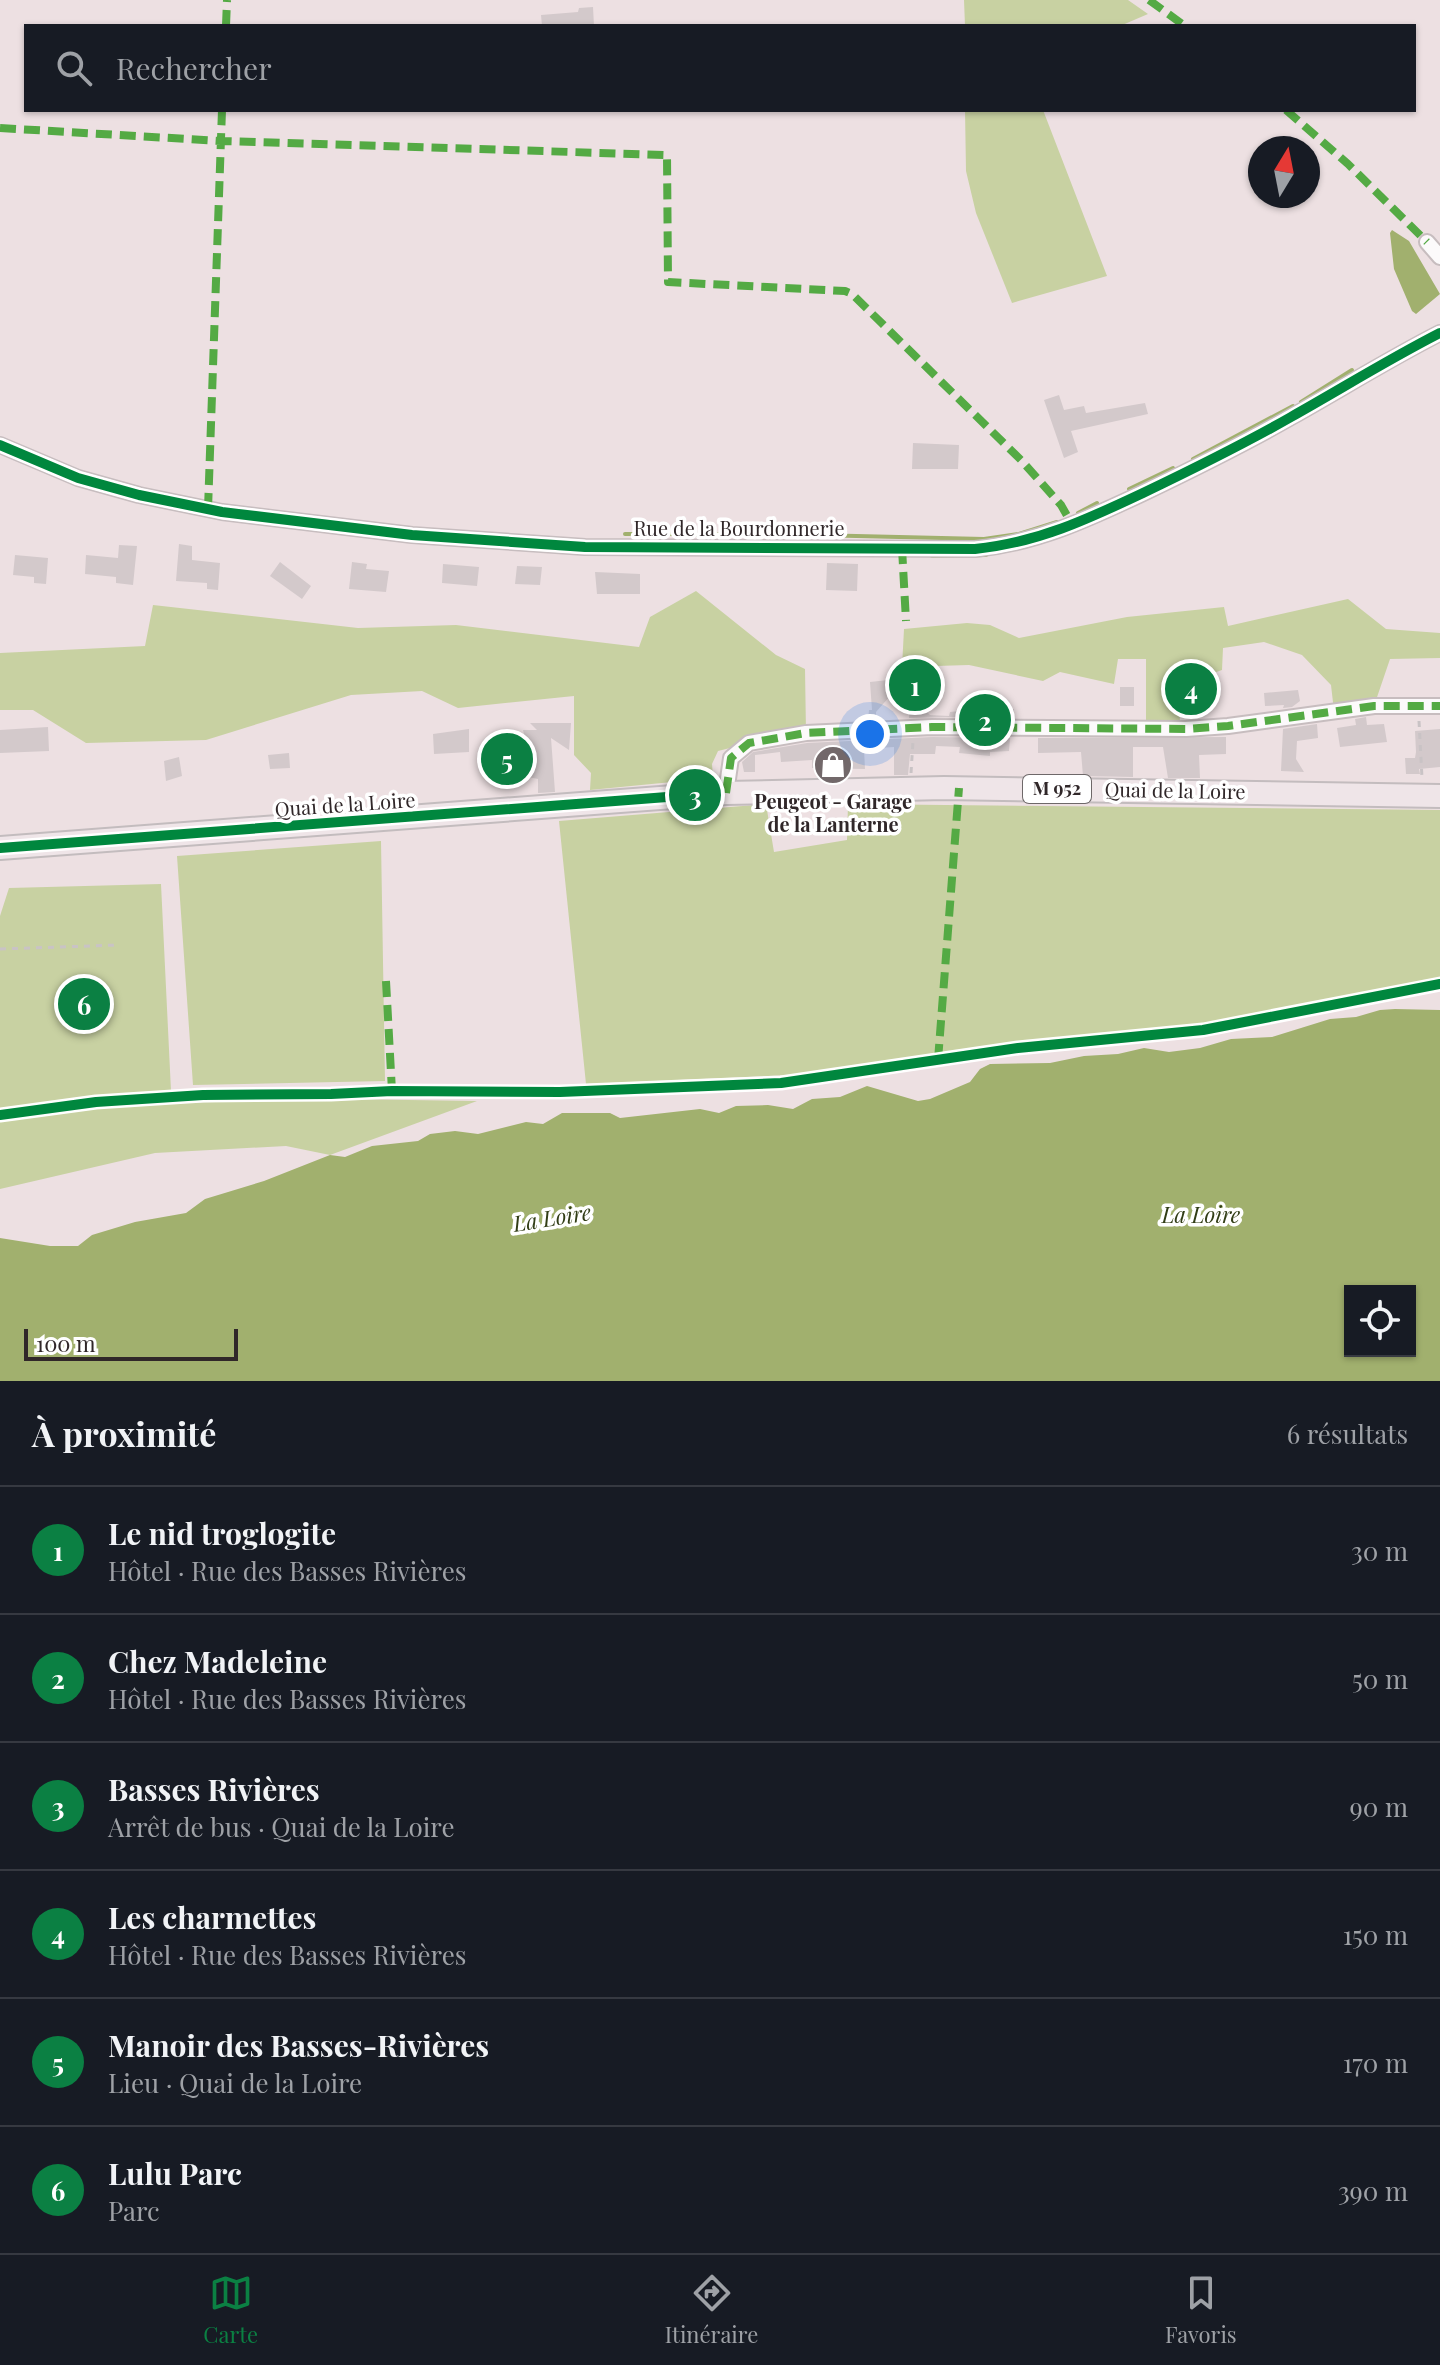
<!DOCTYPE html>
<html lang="fr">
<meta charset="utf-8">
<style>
body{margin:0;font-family:"Playfair Display",serif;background:#20242c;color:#f1f3f6}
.controls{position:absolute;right:24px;bottom:24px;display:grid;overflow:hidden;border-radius:0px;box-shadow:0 2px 6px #0004}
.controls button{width:72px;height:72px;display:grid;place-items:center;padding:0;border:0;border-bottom:2px solid #363941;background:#171b24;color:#f1f3f6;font:40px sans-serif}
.compass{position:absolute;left:1248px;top:136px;width:72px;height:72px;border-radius:50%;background:#171b24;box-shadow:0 2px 6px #0004;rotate:10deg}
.scale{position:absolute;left:24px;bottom:20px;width:214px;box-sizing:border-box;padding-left:8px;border:4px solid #302729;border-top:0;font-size:22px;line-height:28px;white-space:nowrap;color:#302729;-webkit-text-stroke:6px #fff;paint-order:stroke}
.you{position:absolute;left:870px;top:734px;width:28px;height:28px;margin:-20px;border:6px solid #fff;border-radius:50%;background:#1a73e8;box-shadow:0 0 0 12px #1a73e833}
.badge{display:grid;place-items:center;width:52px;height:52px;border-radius:50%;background:#0b8043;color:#fff;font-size:26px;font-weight:700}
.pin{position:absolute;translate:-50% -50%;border:4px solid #fff;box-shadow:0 2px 8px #0006}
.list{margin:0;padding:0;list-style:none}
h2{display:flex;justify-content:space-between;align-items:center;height:104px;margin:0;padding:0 32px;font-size:34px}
h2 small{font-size:26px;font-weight:400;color:#9ea1a6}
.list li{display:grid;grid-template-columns:52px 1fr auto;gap:24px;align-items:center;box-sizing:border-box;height:128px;padding:0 32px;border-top:2px solid #363941}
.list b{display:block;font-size:30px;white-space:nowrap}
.list p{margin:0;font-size:26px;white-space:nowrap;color:#9ea1a6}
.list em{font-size:26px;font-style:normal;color:#9ea1a6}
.icon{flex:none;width:44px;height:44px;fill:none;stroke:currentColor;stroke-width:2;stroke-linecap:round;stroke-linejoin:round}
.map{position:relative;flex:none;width:1440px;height:1381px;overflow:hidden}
.search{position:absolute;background:#171b24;box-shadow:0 2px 6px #0004;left:24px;right:24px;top:24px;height:88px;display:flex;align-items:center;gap:20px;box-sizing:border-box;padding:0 28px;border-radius:0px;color:#9ea1a6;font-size:30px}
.sheet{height:872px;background:#171b24}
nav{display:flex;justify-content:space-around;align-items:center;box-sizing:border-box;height:112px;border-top:2px solid #363941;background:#171b24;font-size:22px;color:#9ea1a6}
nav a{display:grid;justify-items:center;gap:4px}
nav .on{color:#0b8043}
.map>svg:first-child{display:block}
</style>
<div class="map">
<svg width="1440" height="1381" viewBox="0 0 1440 1381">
<rect width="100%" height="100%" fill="#ede0e2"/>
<path fill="#c8d1a2" d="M964 0H1128L1148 14 1120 26H965Z
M965 110H1043L1107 276 1012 303 976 213 966 171Z
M696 591 776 655 805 669 806 733 774 737 718 751 712 764 713 778 590 790 591 773 574 755V696L458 708 422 691 351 695 206 740 86 743 33 710H0V653L145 646 153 605 358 628 456 625 639 647 650 617Z
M1348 599 1386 629 1440 633V658L1390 659 1374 706 1334 711 1331 685 1302 655 1264 642 1223 648 1222 670 1205 676 1179 678 1180 729H1146V659H1118L1114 684 1060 672 1043 681 969 665 902 667 904 629 967 623 990 625 1019 638 1127 617 1224 607 1228 626Z
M766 804 774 852 847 840 848 804 1440 810V978L1210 1023 837 1073 586 1084 559 821Z
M381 841 385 1081 193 1085 177 856Z
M161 884 171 1091 78 1098 0 1110V916L9 888Z
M340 1099 477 1101 330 1155 286 1146 155 1153 0 1189V1119L133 1104Z"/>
<path fill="#a1b06e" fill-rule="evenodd" d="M1392 230 1409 241 1440 294 1416 314 1412 311 1394 269 1390 233Z
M1395 1009 1440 1010V1381H0V1238L50 1246H78L92 1235 135 1222 186 1213 205 1199 264 1181 330 1155 345 1157 372 1146 418 1141 430 1134 455 1131 478 1134 526 1122 543 1124 562 1113H610L620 1118 700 1109 719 1113 736 1106 768 1105 793 1109 812 1099 840 1097 867 1086 918 1101 930 1099 970 1082 980 1069 990 1064 1050 1063 1084 1056 1118 1054 1144 1048 1169 1052 1200 1048 1231 1039 1272 1037 1330 1019 1356 1017 1380 1010ZM1410 1291V1351H1350V1291Z"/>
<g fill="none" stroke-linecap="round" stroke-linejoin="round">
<path stroke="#a1b06e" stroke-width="4" d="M1301 402 1352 370
M1193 459 1293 406
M1129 489 1173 468
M1078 513 1097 503
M625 534H678
M771 534 984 539 1019 534 1057 522
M690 535 736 534
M932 556 986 555"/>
</g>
<path fill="#d3c9cb" d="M593 7 594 26H542L541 15 578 12 579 8Z
M1059 395 1064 410 1084 406 1086 413 1145 403 1148 414 1071 431 1078 452 1064 458 1044 400Z
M913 443 959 445 958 469H912Z
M179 544 192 546V560L220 563 218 590 207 589V583L176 581Z
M119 545 137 546 133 585 116 583V577L85 574 86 555 118 558Z
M15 555 48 558 46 584 34 583V577L13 575Z
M280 562 311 586 302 599 270 576Z
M352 562 367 564 366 569 389 571 386 592 349 589Z
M827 563 858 564 857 591 826 590Z
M443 564 479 567 477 586 442 583Z
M517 566 542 567 540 585 515 584Z
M595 572 640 574V594H597Z
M1205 676 1203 696 1183 694V677Z
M906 678 876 712V720H868L869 710H872L870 682Z
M1120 687H1134V706H1120Z
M1298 690 1300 701 1292 707 1283 708 1284 705 1265 706 1264 693Z
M910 704H919L930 715 949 716 950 712 959 711 960 717 909 718Z
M995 706 1014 709V718L986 717 983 710Z
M1366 717 1367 725 1384 724 1387 742 1340 747 1337 728 1356 725 1355 719Z
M530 723H571L569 750 551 738 555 792 538 793V779L528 777 522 743 526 742 523 730H537Z
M1317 724 1318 738 1297 741 1296 759 1304 772 1281 771 1283 729Z
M48 727 49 751 0 753V730Z
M469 729V752L434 754 433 734Z
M1440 729V767L1419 769 1420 774H1406L1405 758H1415L1416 752 1415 731Z
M932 737 1010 738 1009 751 990 752V756L959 753 960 747 936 746 935 754H910L908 775H894V747L864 749 865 769 812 768V760L781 762 780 752 755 755V772H744L742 762 753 752 807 743Z
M1226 737V754L1199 755 1200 778H1168L1163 747H1133V777L1083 776 1081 752 1038 753V738Z
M289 753 290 768 270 769 268 755Z
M179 757 182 776 166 781 164 761Z"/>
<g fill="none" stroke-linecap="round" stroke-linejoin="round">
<defs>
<path id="minor" d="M1427 242 1440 257
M0 445 78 478 139 495 222 512 412 535 585 547 975 549C1037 543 1088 519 1143 493 1193 469 1242 445 1291 417 1341 389 1389 359 1440 333
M726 793 731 758 749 743 806 733 932 727 1186 729 1228 726 1374 706H1440"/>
<path id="primary" d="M0 848 726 793 944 788 1440 796"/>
</defs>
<use href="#minor" stroke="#c7bdbf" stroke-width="18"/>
<use href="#primary" stroke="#c3bcbe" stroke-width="26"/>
<path stroke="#c9c3c5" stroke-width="3" stroke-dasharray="6 6" stroke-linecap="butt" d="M1419 721 1422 778
M911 773 913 741
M0 949 119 945"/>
<use href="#minor" stroke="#fcfafb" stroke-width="14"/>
<use href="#primary" stroke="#efe5e8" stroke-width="22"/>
<path stroke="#54aa44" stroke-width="8" stroke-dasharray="16 8" stroke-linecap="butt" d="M1149 0 1185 26
M226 26 227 0
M1286 110 1348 164 1427 242
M0 128 221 141 667 155 668 282 845 291 852 294 1021 460 1061 505 1073 526
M208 509 222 110
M902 548 906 621
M726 793 731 758 749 743 806 733 932 727 1186 729 1228 726 1374 706H1440
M386 981 392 1091
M938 1060 959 788"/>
<defs>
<path id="cycleway" d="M0 445 78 478 139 495 222 512 412 535 585 547 975 549C1037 543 1088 519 1143 493 1193 469 1242 445 1291 417 1341 389 1389 359 1440 333
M0 848 693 795
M0 1115 96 1102 203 1095 331 1094 392 1091 560 1092 781 1083 1018 1048 1203 1030 1440 984"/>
</defs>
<use href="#cycleway" stroke="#fff" stroke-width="15"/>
<use href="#cycleway" stroke="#00873e" stroke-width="10"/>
</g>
<defs>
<symbol id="shop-disc" viewBox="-11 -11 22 22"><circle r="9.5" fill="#72686a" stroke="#fff"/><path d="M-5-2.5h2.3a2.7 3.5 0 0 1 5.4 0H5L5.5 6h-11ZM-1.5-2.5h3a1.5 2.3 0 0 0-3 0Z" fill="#fff"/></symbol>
</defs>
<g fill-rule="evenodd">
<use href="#shop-disc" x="811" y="743" width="44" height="44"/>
</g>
<g text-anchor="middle" stroke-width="7" stroke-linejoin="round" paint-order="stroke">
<rect fill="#fff" stroke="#6e6869" stroke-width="2" x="1023" y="775" width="68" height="28" rx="6"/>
<g font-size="18" font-weight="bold" fill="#302729">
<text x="1057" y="795">M 952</text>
</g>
<g font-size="20" fill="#302729" stroke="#fff">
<text x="739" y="536">Rue de la Bourdonnerie</text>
<text transform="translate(1175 791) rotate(1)" y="7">Quai de la Loire</text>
<text transform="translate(345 805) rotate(-4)" y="7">Quai de la Loire</text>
</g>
<g font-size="20" font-weight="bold" fill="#302729" stroke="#fff">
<text x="833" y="809">Peugeot - Garage<tspan x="833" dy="23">de la Lanterne</tspan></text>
</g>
<g font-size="22" font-style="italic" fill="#313d16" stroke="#fff">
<text x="1201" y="1223">La Loire</text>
<text transform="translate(552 1218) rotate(-9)" y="8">La Loire</text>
</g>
</g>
</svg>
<div class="controls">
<button><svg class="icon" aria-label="locate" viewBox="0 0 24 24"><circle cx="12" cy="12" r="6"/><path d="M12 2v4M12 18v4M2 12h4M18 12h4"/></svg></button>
</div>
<svg class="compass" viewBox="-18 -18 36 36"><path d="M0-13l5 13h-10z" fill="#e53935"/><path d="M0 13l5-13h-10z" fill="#9ea1a6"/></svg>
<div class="scale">100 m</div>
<div class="you"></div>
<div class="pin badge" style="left:915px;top:685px">1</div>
<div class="pin badge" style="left:985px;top:720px">2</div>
<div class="pin badge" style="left:695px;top:795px">3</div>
<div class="pin badge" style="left:1191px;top:689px">4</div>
<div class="pin badge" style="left:507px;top:759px">5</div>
<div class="pin badge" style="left:84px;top:1004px">6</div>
<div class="search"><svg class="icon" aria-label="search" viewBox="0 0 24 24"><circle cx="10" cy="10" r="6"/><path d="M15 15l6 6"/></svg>Rechercher</div>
</div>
<section class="sheet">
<h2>À proximité<small>6 résultats</small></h2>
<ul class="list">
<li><span class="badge">1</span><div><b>Le nid troglogite</b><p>Hôtel · Rue des Basses Rivières</p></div><em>30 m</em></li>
<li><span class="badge">2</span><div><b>Chez Madeleine</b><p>Hôtel · Rue des Basses Rivières</p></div><em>50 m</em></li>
<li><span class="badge">3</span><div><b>Basses Rivières</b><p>Arrêt de bus · Quai de la Loire</p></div><em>90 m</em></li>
<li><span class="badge">4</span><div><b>Les charmettes</b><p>Hôtel · Rue des Basses Rivières</p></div><em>150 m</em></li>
<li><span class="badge">5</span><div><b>Manoir des Basses-Rivières</b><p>Lieu · Quai de la Loire</p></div><em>170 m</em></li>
<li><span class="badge">6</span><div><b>Lulu Parc</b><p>Parc</p></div><em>390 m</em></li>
</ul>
</section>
<nav>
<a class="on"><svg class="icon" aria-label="map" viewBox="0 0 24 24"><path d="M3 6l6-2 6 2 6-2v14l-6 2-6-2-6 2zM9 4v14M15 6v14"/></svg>Carte</a>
<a><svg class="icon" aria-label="directions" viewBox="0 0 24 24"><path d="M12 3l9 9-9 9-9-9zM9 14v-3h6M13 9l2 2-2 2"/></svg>Itinéraire</a>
<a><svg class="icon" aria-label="saved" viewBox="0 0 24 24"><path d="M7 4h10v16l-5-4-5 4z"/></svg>Favoris</a>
</nav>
